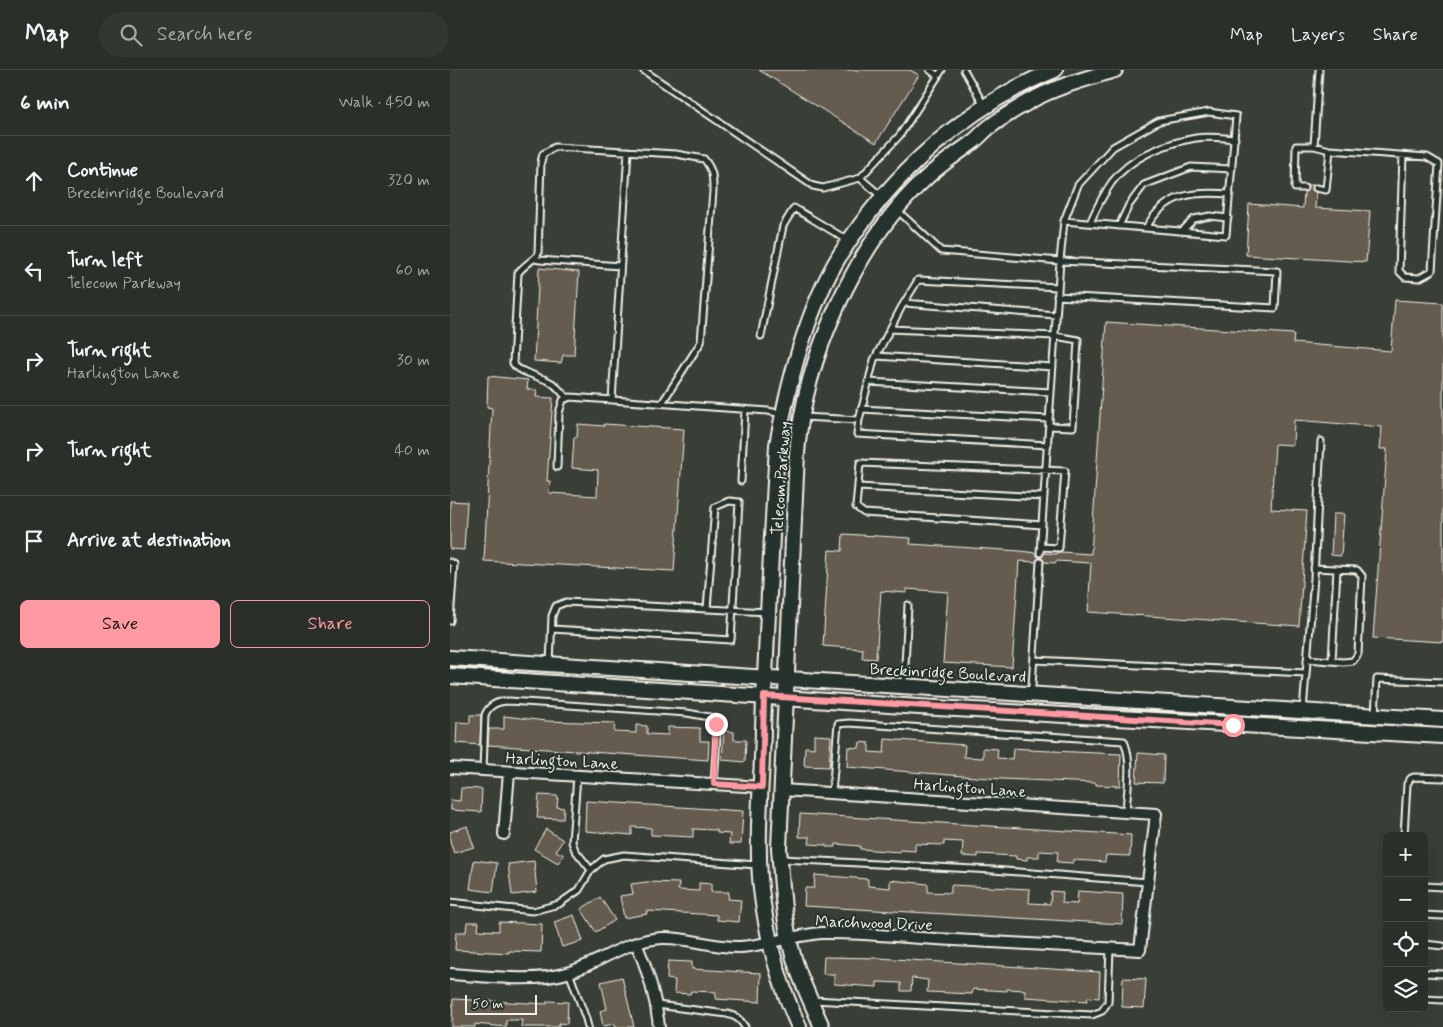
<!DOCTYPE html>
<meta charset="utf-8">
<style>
body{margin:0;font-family:Mynerve,sans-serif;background:#333731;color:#f1f3f6}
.controls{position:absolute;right:15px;bottom:15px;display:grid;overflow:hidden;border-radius:8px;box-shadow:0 5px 20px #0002}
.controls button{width:45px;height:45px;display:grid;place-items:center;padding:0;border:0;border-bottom:1px solid #474a46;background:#2b2f29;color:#f1f3f6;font:25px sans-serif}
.scale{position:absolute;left:15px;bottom:12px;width:72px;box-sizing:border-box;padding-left:5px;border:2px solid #f4f1e8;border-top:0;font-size:14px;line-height:18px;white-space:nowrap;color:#f4f1e8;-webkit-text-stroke:4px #26332d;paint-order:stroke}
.stop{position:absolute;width:15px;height:15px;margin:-11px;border:4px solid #ff9aa2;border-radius:50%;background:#fff}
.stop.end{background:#ff9aa2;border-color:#fff;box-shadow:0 1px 5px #0008}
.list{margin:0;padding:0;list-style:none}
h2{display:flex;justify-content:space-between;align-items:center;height:65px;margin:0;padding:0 20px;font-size:21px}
h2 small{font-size:16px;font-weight:400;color:#a6a9a8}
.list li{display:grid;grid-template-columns:32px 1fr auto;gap:15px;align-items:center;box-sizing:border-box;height:90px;padding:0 20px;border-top:1px solid #474a46}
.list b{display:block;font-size:19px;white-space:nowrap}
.list p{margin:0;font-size:16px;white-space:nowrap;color:#a6a9a8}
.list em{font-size:16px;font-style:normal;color:#a6a9a8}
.actions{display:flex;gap:10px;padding:15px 20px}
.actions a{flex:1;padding:11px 0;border:1px solid #ff9aa2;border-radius:8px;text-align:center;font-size:18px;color:#ff9aa2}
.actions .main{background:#ff9aa2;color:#111}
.icon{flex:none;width:28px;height:28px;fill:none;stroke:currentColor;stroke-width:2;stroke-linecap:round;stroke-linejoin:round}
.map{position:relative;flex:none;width:993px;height:957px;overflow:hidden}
header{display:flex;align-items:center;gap:30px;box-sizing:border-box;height:70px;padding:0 25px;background:#2b2f29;border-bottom:1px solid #474a46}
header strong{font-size:24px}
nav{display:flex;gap:28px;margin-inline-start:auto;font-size:18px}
.search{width:350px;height:45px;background:#333731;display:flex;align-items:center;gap:12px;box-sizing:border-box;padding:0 18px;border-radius:28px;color:#a6a9a8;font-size:19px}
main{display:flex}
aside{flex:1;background:#2b2f29}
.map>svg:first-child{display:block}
</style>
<header>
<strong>Map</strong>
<div class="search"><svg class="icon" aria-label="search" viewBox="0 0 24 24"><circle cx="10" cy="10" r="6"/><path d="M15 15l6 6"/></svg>Search here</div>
<nav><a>Map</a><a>Layers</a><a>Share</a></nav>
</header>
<main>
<aside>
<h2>6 min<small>Walk · 450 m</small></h2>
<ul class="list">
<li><svg class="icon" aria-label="ahead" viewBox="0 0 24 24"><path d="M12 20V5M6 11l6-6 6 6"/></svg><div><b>Continue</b><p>Breckinridge Boulevard</p></div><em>320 m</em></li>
<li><svg class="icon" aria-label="left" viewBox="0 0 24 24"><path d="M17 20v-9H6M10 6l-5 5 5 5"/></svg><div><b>Turn left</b><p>Telecom Parkway</p></div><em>60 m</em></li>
<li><svg class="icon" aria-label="right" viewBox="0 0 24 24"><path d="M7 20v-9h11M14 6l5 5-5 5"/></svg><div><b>Turn right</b><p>Harlington Lane</p></div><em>30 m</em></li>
<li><svg class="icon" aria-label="right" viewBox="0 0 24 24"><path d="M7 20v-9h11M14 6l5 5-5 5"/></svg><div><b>Turn right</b></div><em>40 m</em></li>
<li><svg class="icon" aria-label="arrive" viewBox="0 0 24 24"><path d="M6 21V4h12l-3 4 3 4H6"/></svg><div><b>Arrive at destination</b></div></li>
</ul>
<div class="actions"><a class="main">Save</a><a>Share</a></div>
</aside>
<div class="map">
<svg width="993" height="957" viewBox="0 0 993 957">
<rect width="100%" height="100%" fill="#393f37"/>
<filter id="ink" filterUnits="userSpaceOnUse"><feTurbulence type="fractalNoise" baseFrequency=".02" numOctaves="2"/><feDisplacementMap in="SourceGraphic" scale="10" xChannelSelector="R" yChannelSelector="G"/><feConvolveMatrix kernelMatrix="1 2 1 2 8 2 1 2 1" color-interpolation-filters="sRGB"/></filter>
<g filter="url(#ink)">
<path fill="#655c4f" stroke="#f4f1e8" d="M309 0H460L469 5 426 73Z
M857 115H863L862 120 866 122 865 138 920 141 916 192 796 185 799 134 853 138 854 122 858 118Z
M89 198 129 202 124 285H113L111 293 84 291Z
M945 230 993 233V572L923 568 937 379H930L932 357 844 350 843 375 825 374 821 439 857 441 849 556 638 542 641 493 606 491V493L594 492 593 489 590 488 586 492 569 491 562 597 493 593 498 522 457 519V523L431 521 426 589 412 588 413 579 373 576 379 480 392 481 393 464 461 468 460 474 570 481 586 483 589 487H592L594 483 607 484V482H611L641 484 656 252 844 264 843 273 941 281Z
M38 306 78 310 77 319 87 320 86 327 103 328 97 411H100L99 423 147 426 148 400 122 398 124 367H127L128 354 154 356V354L234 359 224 501 34 491 42 338 37 337Z
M0 431 17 432 14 480 0 479Z
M883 444H894L891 486 881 485Z
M20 645H31L30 675 6 673 7 652 20 653Z
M54 646 96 651 165 653 164 662 186 663V655L197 656V664L218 665V657L250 658V671H259L258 690 38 675 39 659H54Z
M274 661 284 662V670H296L295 692 272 690Z
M364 665 381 666 379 697 354 696 355 677 364 678Z
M435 669 515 675 514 687 533 688V678L548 679 547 688 562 689 563 678 579 679V680L671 684 670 716 646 715V713L552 709 397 697 398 677 409 678 410 672 419 673V682L434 683Z
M688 683 714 685 713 713 686 712Z
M11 718 32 719 31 742 1 740V730L10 731Z
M89 725 108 726 107 737 114 738 113 749 87 748Z
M136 731 293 741 291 774H279L280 764 267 763V760L243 759V767L201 765V758L182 757V765L135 761Z
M350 744 681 765 680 786 656 785 655 792 623 790V793L607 792 608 782 589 781V787H577V790L566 789V786L528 784V787L512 786 513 772 494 771V775L465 774V781L450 780V782L410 779V776L386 774V777H376V775L359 774 360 767H349Z
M17 756 24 777 4 783 0 772V762Z
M96 759 113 770 106 781 114 785 108 793 84 779Z
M24 790 47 793 43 822 20 819Z
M84 791 87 822 62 825 58 794Z
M365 805 418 809V816L440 818V810L478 814V822L501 823V815L580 819 579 833 600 834 601 821 613 822 612 833 627 834 628 821 673 824 672 854 354 836 355 818H364Z
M197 812 229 813 228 820 249 821V813L261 814V822H279L278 829 291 830 289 852 267 850V845L196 841 197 844 174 848 170 826 183 824 181 814Z
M150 827 165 850 146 862 131 839Z
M124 845 133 871 112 877 104 852Z
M17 852H29L28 860 49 861V852L92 854 91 882 59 881V883L5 880 6 862H16Z
M374 887 428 888 650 902 649 928 638 927 637 931 575 927V920L557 919V921L523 919 522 924 477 922 478 910 462 908 461 921H451V913L427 912V917L384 914V904H373Z
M218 891 242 892V899L311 903 310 932 266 929V922L241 921 240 924 224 923 225 910 217 909Z
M172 907 184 957H166L165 954 153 956 150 941 157 939 151 912Z
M673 908 696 909 694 938 672 937Z
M3 929 97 934V931L118 932 117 954 109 953V957H71L72 950H56V957L25 954V957H2Z"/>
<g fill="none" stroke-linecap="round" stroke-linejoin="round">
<defs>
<path id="lane" d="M193 0 363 116 373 118 410 108 431 126
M480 0 488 6
M514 0 535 37
M864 76 869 0
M410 108 450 65 492 0
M854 118H845L846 76H864L880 80 977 87 989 94 982 201 969 208 955 207 949 201 953 85
M866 118 876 120 880 80
M447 140 491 181 610 191 590 483
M640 153C646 139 653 125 662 112 681 87 715 73 746 68 758 66 772 68 785 69
M669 156 679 135 694 115 741 97 782 99
M696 158C715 123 744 121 780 124
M732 161 744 149 760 146 778 148
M85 189 90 190 170 196
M607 226 825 238 827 201 610 191 614 151 628 115 663 77 709 51 759 42 786 46 776 165 614 151
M454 233 606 245
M440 259 605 266 628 270 623 357 599 356
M311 266 333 156 344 138 399 171
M426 286 603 297
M418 312 601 322
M117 328C112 323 108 317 102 313 91 306 68 303 63 293L68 203C73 196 85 189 88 184L91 92 93 84 105 77 226 84 254 89C263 100 263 107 263 121L251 272 212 333
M162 330 178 81
M411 339 599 349
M353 347 409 350 424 290 451 238 468 210 608 217
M409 350 407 364 598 375
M107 397 109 343 113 330 120 327 318 341 332 344
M291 411 295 340
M408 417 594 427
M591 477 609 478 615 401 410 393 406 437 414 443 592 455
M0 492 4 494 0 551
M102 559 281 570 289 432 279 431 265 437 257 539
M857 589 893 592 903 591 908 584 912 506 907 500 864 498
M584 590 856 603
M882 591 887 499
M100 594 102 546 106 536 116 532 318 542
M454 616 458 535
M579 624 582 616 590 492
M853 640 864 508 871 371
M925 645 927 609 993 612
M33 700 35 645C39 635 48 631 59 631L237 643 265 648 267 666 264 714
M127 706 122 772 125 780 141 800
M382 723 388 654 399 653 674 671C683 693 677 719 676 742
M954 766 957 714 961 708 964 707 993 708
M332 789 543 800 698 812
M974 816 993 817
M0 832 83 841 109 834 129 820 141 800 154 789 174 785 307 795
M974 845 993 846
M974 874 993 876
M119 902 136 949 138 957
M974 903 993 904
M974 929 993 930
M363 930 642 945 652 941 658 932 660 879
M207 935 277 944C286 946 290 949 295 957"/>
<path id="street" d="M0 698 312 717
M54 764 59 702
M186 873C198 900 206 927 209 957
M0 904C34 906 85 913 117 903 150 893 176 870 212 868 239 867 264 878 290 877 318 875 345 865 372 863 410 862 448 867 486 869 554 873 622 876 690 880L706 744 332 720"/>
<path id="secondary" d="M0 588 993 650
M0 606 469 637 993 666
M349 957C331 918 319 876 313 834 304 777 312 716 313 659 316 565 322 470 327 375 338 314 357 239 390 185 441 104 516 36 605 0
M372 957C362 933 350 910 343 885 333 850 332 814 329 778L347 383C354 290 406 172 476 108 491 94 508 83 524 71 529 67 533 62 538 58 553 46 570 37 586 28 611 15 639 8 665 0"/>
</defs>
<use href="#lane" stroke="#f4f1e8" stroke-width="9"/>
<use href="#street" stroke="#f4f1e8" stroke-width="14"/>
<use href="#secondary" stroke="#f4f1e8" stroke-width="18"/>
<use href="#lane" stroke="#26332d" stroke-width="5"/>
<use href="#street" stroke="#26332d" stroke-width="10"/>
<use href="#secondary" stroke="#26332d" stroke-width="14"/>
</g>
</g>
<g fill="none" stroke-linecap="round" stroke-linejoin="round" filter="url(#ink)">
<path stroke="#ff9aa2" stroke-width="6" d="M266 654 264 714 312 717 314 626 783 655"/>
</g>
<g text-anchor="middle" stroke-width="4" stroke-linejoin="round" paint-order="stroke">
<g font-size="16" fill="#f4f1e8" stroke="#26332d">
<text transform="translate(330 408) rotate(-86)" y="6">Telecom Parkway</text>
<text transform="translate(498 602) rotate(3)" y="6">Breckinridge Boulevard</text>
<text transform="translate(112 690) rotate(3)" y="6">Harlington Lane</text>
<text transform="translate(520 717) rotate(4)" y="6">Harlington Lane</text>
<text transform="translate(424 852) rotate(2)" y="6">Marchwood Drive</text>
</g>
</g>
</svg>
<div class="controls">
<button>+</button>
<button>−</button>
<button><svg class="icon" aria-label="locate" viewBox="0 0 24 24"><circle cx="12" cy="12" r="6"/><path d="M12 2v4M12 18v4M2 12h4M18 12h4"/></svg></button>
<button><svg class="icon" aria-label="layers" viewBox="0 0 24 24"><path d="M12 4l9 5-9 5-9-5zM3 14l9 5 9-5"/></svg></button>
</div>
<div class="scale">50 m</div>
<div class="stop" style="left:783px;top:655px"></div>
<div class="stop end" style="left:266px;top:654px"></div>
</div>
</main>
